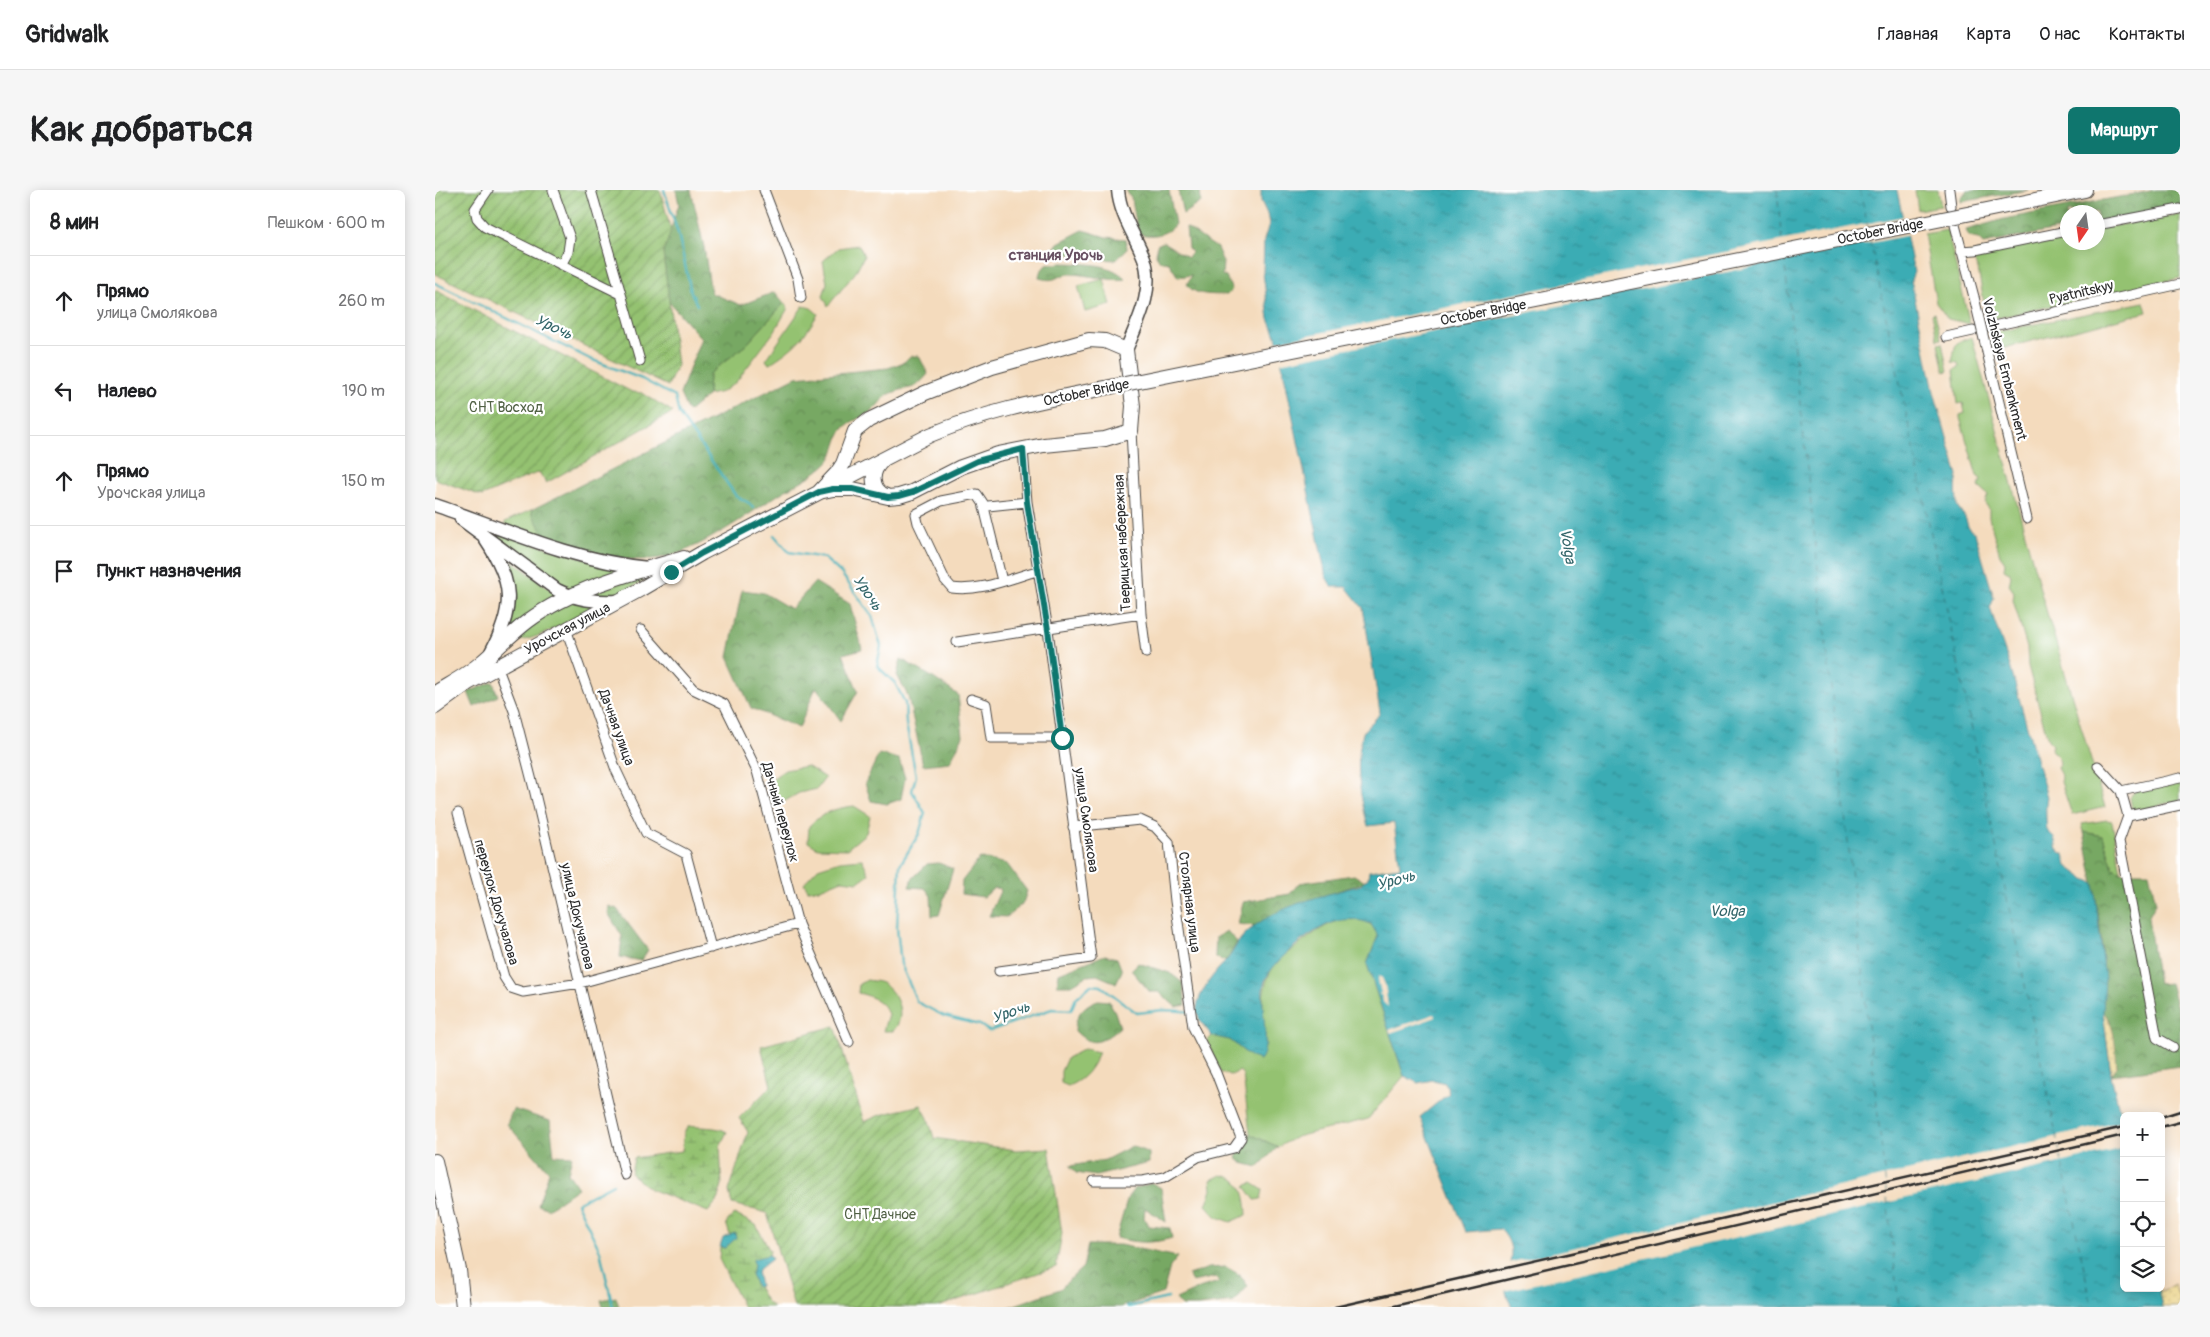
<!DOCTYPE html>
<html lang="ru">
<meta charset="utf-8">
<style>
body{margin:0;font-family:Pangolin,sans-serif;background:#f6f6f6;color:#202124}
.controls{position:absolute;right:15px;bottom:15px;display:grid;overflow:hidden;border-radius:8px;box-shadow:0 2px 12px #0003}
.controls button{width:45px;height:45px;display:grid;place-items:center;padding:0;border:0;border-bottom:1px solid #e0e0e0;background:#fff;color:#202124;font:25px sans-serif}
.compass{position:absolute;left:1625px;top:15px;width:45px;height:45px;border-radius:50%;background:#fff;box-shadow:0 2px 12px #0003;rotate:193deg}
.stop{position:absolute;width:15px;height:15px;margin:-11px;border:4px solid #0f766e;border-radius:50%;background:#fff}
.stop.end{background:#0f766e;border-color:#fff;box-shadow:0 1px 5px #0008}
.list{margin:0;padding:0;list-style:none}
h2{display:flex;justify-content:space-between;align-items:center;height:65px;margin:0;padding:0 20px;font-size:21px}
h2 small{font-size:16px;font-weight:400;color:#757577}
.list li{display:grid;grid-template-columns:32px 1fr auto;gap:15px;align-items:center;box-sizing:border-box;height:90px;padding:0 20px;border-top:1px solid #e0e0e0}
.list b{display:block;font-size:19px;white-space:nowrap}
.list p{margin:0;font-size:16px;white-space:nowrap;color:#757577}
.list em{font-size:16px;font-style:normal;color:#757577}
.icon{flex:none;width:28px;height:28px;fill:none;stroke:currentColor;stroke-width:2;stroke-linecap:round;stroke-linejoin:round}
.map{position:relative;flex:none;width:1745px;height:1117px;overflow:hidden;border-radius:8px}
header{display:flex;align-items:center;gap:30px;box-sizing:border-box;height:70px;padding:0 25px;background:#fff;border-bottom:1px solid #e0e0e0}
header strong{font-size:24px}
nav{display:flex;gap:28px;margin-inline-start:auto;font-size:18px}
.intro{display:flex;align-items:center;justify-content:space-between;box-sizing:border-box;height:120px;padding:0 30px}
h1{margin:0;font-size:35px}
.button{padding:12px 22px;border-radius:8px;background:#0f766e;color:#fff;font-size:18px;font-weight:700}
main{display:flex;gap:30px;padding:0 30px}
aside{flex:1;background:#fff;border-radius:8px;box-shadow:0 2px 12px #0003}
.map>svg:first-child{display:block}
</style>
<header>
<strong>Gridwalk</strong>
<nav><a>Главная</a><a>Карта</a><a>О нас</a><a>Контакты</a></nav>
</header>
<div class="intro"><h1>Как добраться</h1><a class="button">Маршрут</a></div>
<main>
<aside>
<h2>8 мин<small>Пешком · 600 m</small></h2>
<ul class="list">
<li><svg class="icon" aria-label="ahead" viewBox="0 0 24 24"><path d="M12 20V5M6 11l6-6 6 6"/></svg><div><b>Прямо</b><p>улица Смолякова</p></div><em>260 m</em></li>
<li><svg class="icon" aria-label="left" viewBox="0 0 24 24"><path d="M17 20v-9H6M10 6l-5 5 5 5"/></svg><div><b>Налево</b></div><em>190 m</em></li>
<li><svg class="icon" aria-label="ahead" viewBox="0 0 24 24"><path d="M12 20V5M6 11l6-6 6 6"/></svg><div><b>Прямо</b><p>Урочская улица</p></div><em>150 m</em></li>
<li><svg class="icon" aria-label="arrive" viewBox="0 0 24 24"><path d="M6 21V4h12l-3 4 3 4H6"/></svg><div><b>Пункт назначения</b></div></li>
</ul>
</aside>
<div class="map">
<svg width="1745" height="1117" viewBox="0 0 1745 1117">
<defs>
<pattern id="forest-crowns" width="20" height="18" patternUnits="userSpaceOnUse" patternTransform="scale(1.25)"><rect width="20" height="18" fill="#77a863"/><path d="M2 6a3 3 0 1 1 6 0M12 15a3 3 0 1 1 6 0" fill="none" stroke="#628952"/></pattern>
<pattern id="wetland-marsh" width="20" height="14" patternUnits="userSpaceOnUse" patternTransform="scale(1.25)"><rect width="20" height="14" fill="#94c271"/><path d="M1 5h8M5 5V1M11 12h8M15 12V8" fill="none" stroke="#799e5d"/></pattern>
<pattern id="sand-dots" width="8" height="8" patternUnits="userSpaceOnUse" patternTransform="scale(1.25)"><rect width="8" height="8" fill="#eeda9e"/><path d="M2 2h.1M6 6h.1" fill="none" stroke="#cb8" stroke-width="1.8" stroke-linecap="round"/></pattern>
<pattern id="garden-furrows" width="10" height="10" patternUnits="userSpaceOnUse" patternTransform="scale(1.25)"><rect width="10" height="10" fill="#94c271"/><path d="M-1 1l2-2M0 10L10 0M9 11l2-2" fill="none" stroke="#799e5d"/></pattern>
<pattern id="water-ripples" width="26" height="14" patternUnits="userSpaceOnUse" patternTransform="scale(1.25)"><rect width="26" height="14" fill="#3aacb4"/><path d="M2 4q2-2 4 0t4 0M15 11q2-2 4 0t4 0" fill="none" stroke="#318c93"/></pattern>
</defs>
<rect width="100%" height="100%" fill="#fff"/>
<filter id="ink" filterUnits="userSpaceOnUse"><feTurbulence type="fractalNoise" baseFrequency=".02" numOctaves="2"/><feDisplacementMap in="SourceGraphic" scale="10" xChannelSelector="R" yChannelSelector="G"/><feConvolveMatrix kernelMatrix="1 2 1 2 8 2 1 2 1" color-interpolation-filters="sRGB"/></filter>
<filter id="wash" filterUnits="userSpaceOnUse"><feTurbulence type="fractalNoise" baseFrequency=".0096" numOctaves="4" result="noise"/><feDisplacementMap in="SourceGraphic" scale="20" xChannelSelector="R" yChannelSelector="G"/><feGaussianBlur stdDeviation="1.12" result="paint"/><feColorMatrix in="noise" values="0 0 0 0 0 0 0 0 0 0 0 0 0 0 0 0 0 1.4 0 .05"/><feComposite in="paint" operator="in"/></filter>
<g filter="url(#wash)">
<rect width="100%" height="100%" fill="#f4dbbd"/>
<path fill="#94c271" stroke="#60764e" d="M1480 0H1503L1506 16 1483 20Z
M1745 24V88L1552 130 1543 79 1535 63 1632 45V52H1662L1663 39Z
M1512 40 1535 134 1513 129 1501 113 1489 44Z
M424 55 429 66 420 83 393 116 388 106 392 93 388 71 403 58Z
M669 89 676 115 650 122 643 96Z
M1709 112 1712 122 1561 160 1557 143Z
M349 113 353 118 339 142 301 192 287 202 273 205 274 184 312 154Z
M368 116 376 118 383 124C367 150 359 158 334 174L331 170Z
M1500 123 1506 149 1502 150 1497 124Z
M1537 147 1607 406 1670 617 1637 625 1626 592 1627 587 1622 578 1625 573 1623 567 1616 560 1618 555 1613 550 1593 476 1592 458 1578 410 1579 402 1574 395 1576 386 1574 382 1569 379 1570 372 1565 365 1554 328V319L1550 313 1553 305 1544 297 1546 289 1542 286 1525 228V225L1530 223 1528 213 1523 214 1519 180 1524 177 1523 173 1517 172 1520 157 1523 152Z
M1507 153 1513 181 1509 182 1503 154Z
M98 319 97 324 112 349 70 335V332Z
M59 342 187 379 137 401 113 388 56 346Z
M61 359 126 407 73 442C82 405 84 391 61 359Z
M219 385 183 405H151L187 392Z
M136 411 163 415C140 427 103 452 77 451L99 432Z
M372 576 390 588 382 599 364 603 343 615 337 606 335 590 350 580Z
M1745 591V610L1704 620 1697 619 1695 607 1700 601Z
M419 616 435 626 431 643 412 659 383 658 373 652 374 636C387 623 400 618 419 616Z
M1672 630 1677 631 1686 682 1678 678 1668 646 1649 642 1647 634Z
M427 669 434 684 423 692 407 690 385 699 373 700 369 693 383 678 405 671Z
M908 729 929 730 939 737 943 746 932 774 969 886 933 929 861 947 843 957 815 944 808 885 805 881 796 885 786 883 772 851 777 846 795 850 816 867 831 855C827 827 823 797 841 773 847 766 857 760 865 754 879 743 891 734 908 729Z
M432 790C436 791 443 791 447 793 463 803 472 827 458 841H448L453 824C447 811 437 806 423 803L424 794Z
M649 859 664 862C657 878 650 889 633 896L626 893V881L632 868Z
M786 985C808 988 811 1005 812 1025L796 1032 782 1027 771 1015 777 1000 776 990Z
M817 993 828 1000 826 1009 820 1010 810 996Z"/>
<path fill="url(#forest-crowns)" stroke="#516a47" d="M241 0H256L269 57 276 103 306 115 340 102 349 113 312 154 274 184 273 205 253 222 245 204 266 148 234 112 228 63 244 14Z
M691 0H734L740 34C732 45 716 48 703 43L697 10Z
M743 0H765L766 12 748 24Z
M1532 0H1593L1526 12V8Z
M1721 0H1745V17L1663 32 1662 22H1632V38L1548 54 1543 49 1534 47 1531 40 1569 29Z
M751 37 782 58 788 72 787 85 791 87 797 100 792 105C780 104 759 107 752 94L757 85 743 87 734 73 725 71 721 65 722 55 728 52 753 67 757 62 753 58Z
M648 40 671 47 691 49 692 59 681 70 648 68 618 60 623 53Z
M627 73C649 74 674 72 691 89 674 92 652 84 635 84 620 85 623 93 604 88L605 82 611 75Z
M475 166H484L493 184C477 203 477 195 457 203 448 206 445 214 438 220 430 227 416 230 409 238 401 247 401 263 393 272 379 286 362 293 346 303 315 323 269 357 234 366 193 377 150 361 112 349L97 324 98 319 361 187 453 178 469 172Z
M380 392 415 414 427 459 408 464 423 501 406 531 381 497 364 538 316 518 293 467 307 400 329 403 356 419Z
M466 469 497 487 523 505 528 546 515 572 488 575 473 506 462 485Z
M58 492 63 506 39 517 33 502Z
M444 564 464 569 470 588 466 609 452 614 436 611 430 593Z
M1649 642 1668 646 1678 678 1686 682H1714L1721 713 1713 728 1723 794 1735 793 1745 829V876L1676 885 1682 876 1675 830 1668 822C1672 762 1660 702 1649 642Z
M545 668 572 674 592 701 588 713 572 727 554 726 566 699 559 698 549 707 526 704 527 691Z
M504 673 518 679 504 725 497 726 496 706 490 698 474 697 477 689 492 674Z
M919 685 930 692 853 718 821 736 803 734 808 712 855 704 864 693Z
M174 716 182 719 213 760 206 771 185 767 187 746 173 723Z
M792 741 802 752 793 769 787 771 780 766 781 747Z
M670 765 682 768 687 781 681 793 662 785 652 786 637 795H622L624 783Z
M703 773 735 783 748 793 751 815 741 817 724 802H715L696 780Z
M663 810 674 811 680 822 685 837C667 852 658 859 640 841 640 825 648 815 663 810Z
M78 919 115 931 119 965 137 966 133 983 143 998 113 1019 103 1015 114 982 72 934Z
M815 944 843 957 823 977 807 973 801 968 806 956Z
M697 956 714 963V973L661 986 641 983 635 976 670 970Z
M717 993 726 998 731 1032 710 1018 709 1028 714 1036 735 1038 737 1048C717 1054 701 1053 681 1048L693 1007 699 999Z
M653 1055H685L743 1067 735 1077 728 1103 686 1117H574L625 1099 648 1077Z
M791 1077 805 1085 813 1096 799 1112 764 1116H747L741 1109 767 1097 784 1092 781 1087 757 1092 753 1085 774 1078Z
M181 1107 184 1117H168L166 1110Z"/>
<path fill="url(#wetland-marsh)" stroke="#60764e" d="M254 936C266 938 282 936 292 942L285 956 287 995 282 1011 273 1022 215 999 196 984 199 968 247 961 249 942Z
M299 1024 321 1035 335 1061 334 1065C324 1069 320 1074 316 1084L331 1111 338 1117H308L284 1069 285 1057 290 1058 300 1043 295 1045 291 1033Z"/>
<path fill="url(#sand-dots)" stroke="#8c8264" d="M1668 822C1681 835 1680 859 1682 877L1676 883Z
M1739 1094 1745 1110V1117H1727L1723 1101 1729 1100Z"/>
<path fill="url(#garden-furrows)" stroke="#60764e" d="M0 0H225L236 41 228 63 242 175 233 196 0 84Z
M0 100 197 202 207 203 238 222 111 293 104 282 47 306 0 289Z
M400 836 429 932 445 925 486 915 493 928 499 948 581 960 614 958 627 1043 621 1077 502 1117H359L332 1023 297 1014 294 1001 313 942 304 928 336 896 326 856Z"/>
<path fill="url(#water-ripples)" stroke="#326c70" d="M826 0H1462L1479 82 1476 90 1499 202 1523 286C1520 296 1522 306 1522 316L1530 327 1534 339 1540 343 1559 408 1555 418 1575 476 1612 607C1610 614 1611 632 1612 640L1619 647 1622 660 1629 664 1632 676 1650 689 1659 693 1670 789 1668 822 1676 885 1689 940V1098H1723L1727 1117H1077C1075 1113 1072 1107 1071 1102 1069 1077 1087 1062 1065 1039L1031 1042 985 927 1014 903 1010 893 998 890 983 893 969 886 932 774 943 746 936 734C924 729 912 728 899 732 878 739 838 770 830 791 822 811 838 856 825 870L816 867 795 850 777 846C772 839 764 832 762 823 759 808 780 781 791 771 798 764 801 753 808 746 838 716 887 706 926 695L933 688 934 681 965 677 959 633 933 636C925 606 919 574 928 543 931 535 942 530 945 522L928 418 911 397H897L891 387 841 146 834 129 828 83 829 50 834 34 832 24 826 11Z
M300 1043 301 1048 290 1058 285 1057 288 1048Z
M334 1065 337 1069 322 1081 325 1096 321 1097 316 1084 319 1076 318 1069Z"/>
<path fill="#f4dbbd" d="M1470 26 1474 45 844 173 839 152Z
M944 786 947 788 950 795 953 817 949 813 946 805 943 804 946 803 943 789Z
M1000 824 1001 827 955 843 954 840Z
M1689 931V958L1069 1101 1073 1073Z"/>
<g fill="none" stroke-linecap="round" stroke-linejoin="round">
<path stroke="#3aacb4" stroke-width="2.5" d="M229 0 243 43 256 102 262 115
M0 93 155 169 207 189 240 207 244 224 301 306 314 313 318 318
M339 345 354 362 389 368 406 383 437 426 446 456 442 476 460 493 470 513 471 534 481 586 477 601 490 623 484 644 465 675 462 738 466 774 482 812 509 826 545 835 554 841 617 819 636 820 641 808 656 795 666 796 702 823 728 820 764 822
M178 1117 165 1061 142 1013 178 994
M692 1117 733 1108"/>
<path stroke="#326569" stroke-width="1" stroke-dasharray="6 5" stroke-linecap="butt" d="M1342 0 1347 54
M1425 0 1433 38
M1435 50 1657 1117
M1349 68 1464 1117"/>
</g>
</g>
<g filter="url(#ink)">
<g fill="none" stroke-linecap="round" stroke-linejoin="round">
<defs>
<path id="street" d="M53 0 40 19 42 28 50 37 186 104 205 171
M118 0 135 48 133 62 126 75
M156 0 186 104
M329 0 363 89 366 108
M1514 0 1516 16
M1520 35 1539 107
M1662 35 1745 19
M1526 61 1540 60 1632 41
M1554 137 1745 94
M1511 147 1538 141
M1552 162 1592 329
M696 241 706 424 711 463
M549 318 553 316 592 312
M567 391 548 313 542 304 506 311 481 324 483 333 510 390 517 398C545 402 576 388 602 381
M131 439 181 580 211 643 251 664 276 758
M206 440 258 499 289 514 322 581 363 734 414 852
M522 452 706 424
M62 476 79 521 99 599 190 985
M536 509 551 514 556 548H627
M1663 576 1686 601 1693 626 1684 651 1722 848 1738 857
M1686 601 1745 588
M23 623 69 787 76 798 88 802 145 793 363 734
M1693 626 1745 615
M638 637 705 630 720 637 734 652 740 711 758 837 781 883 806 948 799 958 763 967 730 987 707 991H659
M564 781 656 768 613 440 592 312 588 259"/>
<path id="secondary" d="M683 0C685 25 700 45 709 68 720 100 703 131 691 160
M0 315C69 339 139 371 213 378
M26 329 122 400C142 410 161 412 183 411
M50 349C79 392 80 417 56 462"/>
<path id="primary" d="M1537 23 1650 0
M654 150 670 151 691 160 698 216 696 241 670 249 609 255 563 264 526 277 477 302 464 306 453 307 418 299H398L384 302 402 283 408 274 420 241 434 230 490 203 557 177Z
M448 270C436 280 434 299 451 306
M0 503C16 493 34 484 48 471 63 458 77 443 93 431 138 398 196 383 249 368
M0 517 33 493 206 399 267 363 495 245C547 223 600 212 655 201
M0 971 24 1080 28 1117"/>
</defs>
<use href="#street" stroke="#494541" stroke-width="11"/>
<use href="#secondary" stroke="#494541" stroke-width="15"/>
<use href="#primary" stroke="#494541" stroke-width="16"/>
<use href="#street" stroke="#fff" stroke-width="9"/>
<use href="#secondary" stroke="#fff" stroke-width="12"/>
<use href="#primary" stroke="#fff" stroke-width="14"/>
<path stroke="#2b2b2b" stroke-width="2.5" d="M1726 927 1745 921
M1726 937 1745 932
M900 1117 1689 937
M955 1117 1689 945"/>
<defs>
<path id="street-bridge" d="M1539 107 1552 162"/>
<path id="primary-bridge" d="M655 201 1537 23"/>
</defs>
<use href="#street-bridge" stroke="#494541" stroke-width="11" stroke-linecap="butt"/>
<use href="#primary-bridge" stroke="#494541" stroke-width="16" stroke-linecap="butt"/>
<use href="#street-bridge" stroke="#fff" stroke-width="9"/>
<use href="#primary-bridge" stroke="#fff" stroke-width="14"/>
</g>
</g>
<g fill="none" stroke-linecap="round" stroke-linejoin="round" filter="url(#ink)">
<path stroke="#0f766e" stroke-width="6" d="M236 382 267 363 384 302 398 299H418L453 307 464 306 478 302 542 271 588 259 592 312 613 440 627 548"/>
</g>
<g text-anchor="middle" stroke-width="4.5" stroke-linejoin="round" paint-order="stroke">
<g font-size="14" fill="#2b2b2b" stroke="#fff">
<text transform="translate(1445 41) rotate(-11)" y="5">October Bridge</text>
<text transform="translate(1646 102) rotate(-13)" y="5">Pyatnitskyy</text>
<text transform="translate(1048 122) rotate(-11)" y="5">October Bridge</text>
<text transform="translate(1570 179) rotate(76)" y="5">Volzhskaya Embankment</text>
<text transform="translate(651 202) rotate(-12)" y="5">October Bridge</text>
<text transform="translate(687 353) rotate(-93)" y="5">Тверицкая набережная</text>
<text transform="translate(132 438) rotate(-28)" y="5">Урочская улица</text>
<text transform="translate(182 537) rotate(70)" y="5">Дачная улица</text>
<text transform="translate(346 622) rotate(74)" y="5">Дачный переулок</text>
<text transform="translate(652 630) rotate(82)" y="5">улица Смолякова</text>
<text transform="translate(62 712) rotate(74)" y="5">переулок Докучалова</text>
<text transform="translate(755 712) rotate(83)" y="5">Столярная улица</text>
<text transform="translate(143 726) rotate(77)" y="5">улица Докучалова</text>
</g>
<g font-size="14" fill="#506044" stroke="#fff">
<text x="71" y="222">СНТ Восход</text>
<text x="445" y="1029">СНТ Дачное</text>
</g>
<g font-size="15" font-weight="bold" fill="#685062" stroke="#fff">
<text x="621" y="70">станция Урочь</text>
</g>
<g font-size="15" font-style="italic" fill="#326569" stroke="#fff">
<text transform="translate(119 137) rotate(25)" y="5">Урочь</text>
<text transform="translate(1133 356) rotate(81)" y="5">Volga</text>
<text transform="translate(433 403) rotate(56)" y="5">Урочь</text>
<text transform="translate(961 690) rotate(-15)" y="5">Урочь</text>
<text x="1292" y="726">Volga</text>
<text transform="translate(576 822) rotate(-19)" y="5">Урочь</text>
</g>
</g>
</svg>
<div class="controls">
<button>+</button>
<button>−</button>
<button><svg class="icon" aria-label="locate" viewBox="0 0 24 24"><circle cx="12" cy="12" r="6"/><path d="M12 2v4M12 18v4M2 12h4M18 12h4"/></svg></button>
<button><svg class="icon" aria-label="layers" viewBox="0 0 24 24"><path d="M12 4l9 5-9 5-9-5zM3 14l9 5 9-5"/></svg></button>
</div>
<svg class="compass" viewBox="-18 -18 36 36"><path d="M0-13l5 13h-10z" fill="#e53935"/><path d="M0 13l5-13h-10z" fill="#757577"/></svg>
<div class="stop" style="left:627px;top:548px"></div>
<div class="stop end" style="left:236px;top:382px"></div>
</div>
</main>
